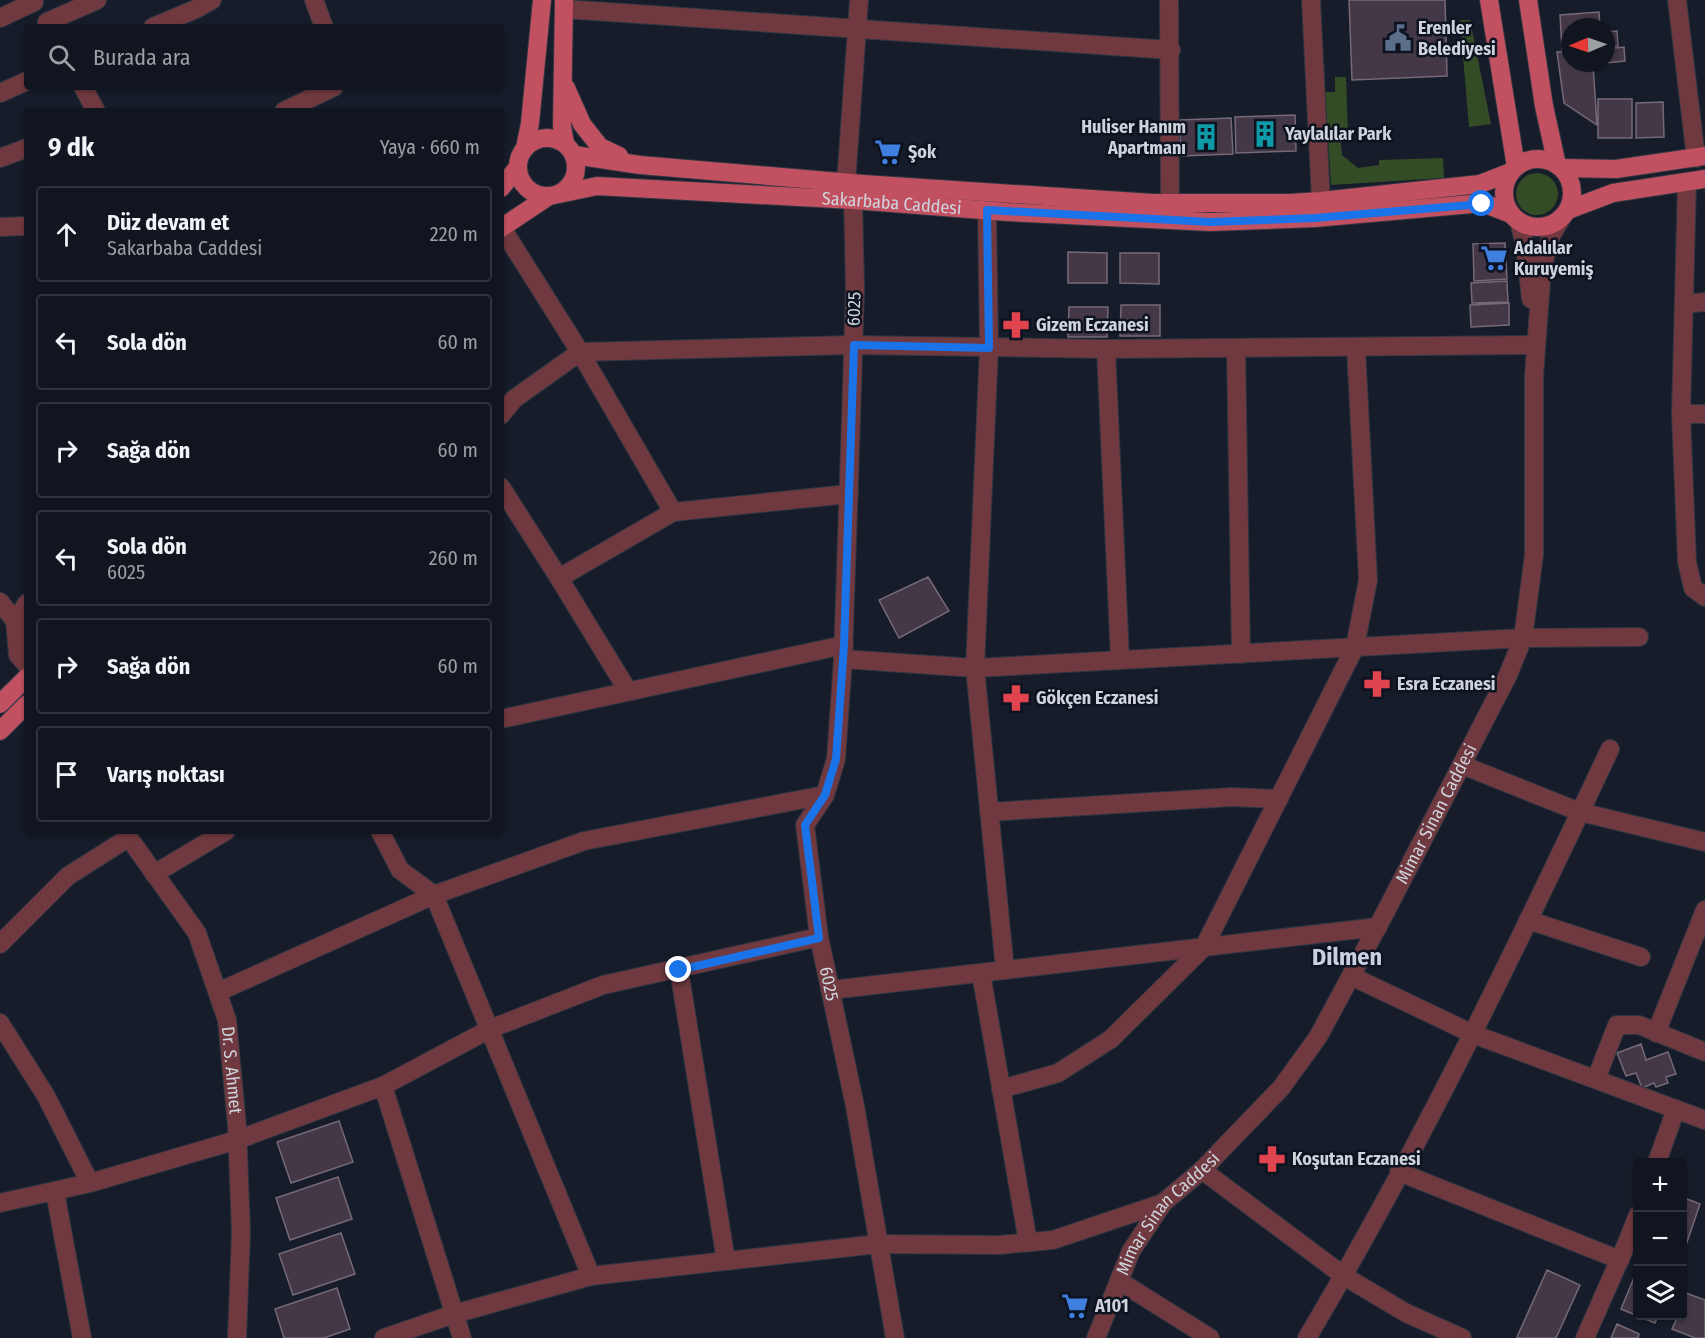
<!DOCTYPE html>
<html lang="tr">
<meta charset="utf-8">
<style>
body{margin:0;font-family:"Fira Sans Condensed",sans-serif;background:#1e222c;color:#f1f3f6}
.controls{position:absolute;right:18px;bottom:18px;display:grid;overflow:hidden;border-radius:6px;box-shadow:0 2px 4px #0004}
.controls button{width:54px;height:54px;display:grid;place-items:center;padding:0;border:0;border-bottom:2px solid #30343d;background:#10151f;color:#f1f3f6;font:30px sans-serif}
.compass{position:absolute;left:1561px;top:18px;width:54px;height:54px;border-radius:50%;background:#10151f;box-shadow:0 2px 4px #0004;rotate:268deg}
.stop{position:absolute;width:18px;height:18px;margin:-14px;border:4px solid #1a73e8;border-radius:50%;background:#fff}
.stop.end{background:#1a73e8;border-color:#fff;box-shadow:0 2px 6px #0008}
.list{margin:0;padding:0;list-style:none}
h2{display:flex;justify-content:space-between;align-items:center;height:78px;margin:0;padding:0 24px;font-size:26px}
h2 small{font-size:20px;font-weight:400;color:#9c9fa4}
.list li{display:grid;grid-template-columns:39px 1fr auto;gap:18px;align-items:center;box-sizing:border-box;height:96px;margin:0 12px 12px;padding:0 12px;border:2px solid #30343d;border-radius:6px}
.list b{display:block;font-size:22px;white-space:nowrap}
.list p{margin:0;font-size:20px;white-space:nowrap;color:#9c9fa4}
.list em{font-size:20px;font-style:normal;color:#9c9fa4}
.icon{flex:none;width:33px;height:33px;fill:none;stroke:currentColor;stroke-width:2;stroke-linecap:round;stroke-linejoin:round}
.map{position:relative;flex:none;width:1705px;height:1338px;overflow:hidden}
.search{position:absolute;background:#10151f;box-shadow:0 2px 4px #0004;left:24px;top:24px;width:480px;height:66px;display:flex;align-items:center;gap:15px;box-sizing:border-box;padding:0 21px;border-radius:6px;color:#9c9fa4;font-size:22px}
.panel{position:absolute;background:#10151f;box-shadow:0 2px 4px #0004;left:24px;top:108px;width:480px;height:726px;border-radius:6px}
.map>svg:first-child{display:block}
</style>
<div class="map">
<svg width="1705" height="1338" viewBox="0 0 1705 1338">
<rect width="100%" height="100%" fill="#161c29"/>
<path fill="#344c25" d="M1460 20H1470L1491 124 1469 127Z
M1335 77H1346L1348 133 1340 134 1342 155 1358 168 1379 165V160L1443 158 1444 178 1331 185 1325 92H1335Z
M1516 194a21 21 0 1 1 42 0a21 21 0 1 1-42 0Z"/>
<path fill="#443846" stroke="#756978" stroke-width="1.5" d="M1349 0H1445L1447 76 1352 80Z
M1599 12 1600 27H1570V49L1562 50 1560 15Z
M1617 31 1618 46 1606 47V32Z
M1624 47 1625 61 1606 63V49Z
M1570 51V63H1605L1593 64 1597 125 1564 103 1557 52Z
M1598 99H1632V138H1598Z
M1663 102 1664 137 1636 138V103Z
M1295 115 1296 151 1236 153 1235 117Z
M1231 118 1233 154 1181 156 1179 120Z
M1505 243 1507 279 1474 281 1473 244Z
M1068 252 1107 253V283H1068Z
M1120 253H1159V284L1120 283Z
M1507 281 1508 302 1472 303 1471 283Z
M1509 303V325L1471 327 1470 305Z
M1121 305H1160V336H1120Z
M1069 307H1108L1107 337H1068Z
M928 577 949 611 899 638 879 600Z
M1641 1044 1646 1060 1668 1052 1676 1074 1666 1077 1668 1083 1656 1087 1654 1083 1642 1088 1636 1073 1626 1076 1617 1053Z
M339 1121 353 1162 291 1183 277 1142Z
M338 1177 352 1219 290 1240 276 1198Z
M1682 1197 1700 1204 1683 1254H1682Z
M341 1233 355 1274 293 1295 279 1254Z
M1638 1268V1316H1658L1655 1323 1621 1309Z
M1547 1270 1580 1285 1556 1338H1520L1517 1337Z
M337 1288 350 1329 324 1338H284L275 1309Z
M1686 1293 1705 1300V1338H1695L1672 1329 1678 1316H1682V1302Z
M1617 1324 1639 1334 1638 1338H1611Z"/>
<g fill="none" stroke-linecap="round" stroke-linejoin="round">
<defs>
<g id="minor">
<path d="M314 0 324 27"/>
<path d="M1169 0 1170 203"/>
<path d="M1311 0 1321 201"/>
<path d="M1677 0 1696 158"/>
<path d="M564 9 1171 50"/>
<path d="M0 18 34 2"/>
<path d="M47 22 97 0"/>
<path d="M153 27 196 9 212 0"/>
<path d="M83 87 96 111"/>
<path d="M0 93 27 81"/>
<path d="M284 111 334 87"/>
<path d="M0 158 27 148"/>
<path d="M1687 182 1681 414 1687 562 1693 588 1705 597"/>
<path d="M846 183 859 0"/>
<path id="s1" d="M853 200 855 288 851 419 843 659 836 759 825 795 805 825 819 937 855 1106 895 1338"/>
<path d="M987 211 989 348 975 668 1005 970"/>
<path d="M1519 221 1525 246 1531 299"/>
<path d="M0 227 27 226"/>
<path d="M502 228 580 352 673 512"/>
<path d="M1684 304 1705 302"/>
<path d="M1106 349 1120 660"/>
<path d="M1236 349 1241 654"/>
<path d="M1681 414H1705"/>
<path d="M501 415 514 399 580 352 853 345 1106 349 1535 345"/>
<path d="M501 487 559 578 628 691"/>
<path d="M559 578 673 512 849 494"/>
<path d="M0 602 15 621"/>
<path d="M27 603 15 621 18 655 27 665"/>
<path d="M843 659 975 668 1523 638 1639 637"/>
<path d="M501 719 844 645"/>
<path d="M1462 765 1580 812 1705 842"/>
<path d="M989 812 1232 797 1279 799"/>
<path id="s2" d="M124 831 197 933 227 1020 237 1126 241 1232 237 1338"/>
<path d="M380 831 400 870 434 895 591 1276"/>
<path d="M154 874 226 831"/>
<path d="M1528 920 1641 957"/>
<path d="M0 944 68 876 128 838"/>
<path d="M679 970 726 1261"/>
<path d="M981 973 1028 1242"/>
<path d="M1351 976 1473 1034 1705 1120"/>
<path d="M831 990 1378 927"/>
<path d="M218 992 434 895 584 841 825 795"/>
<path d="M0 1023 46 1096 90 1183"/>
<path d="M1656 1033 1705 910"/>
<path d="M1596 1079 1617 1025H1639L1705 1052"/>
<path d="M383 1086 462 1338"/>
<path d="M1001 1089 1058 1073 1111 1039 1204 947 1355 647 1368 580 1356 348"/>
<path d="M1657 1162 1676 1109"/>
<path d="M1202 1170 1344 1276 1406 1313 1462 1338"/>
<path d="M1399 1172 1620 1260"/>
<path d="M55 1192 82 1338"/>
<path d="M0 1203 90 1183 237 1140 383 1086 490 1029 603 985 819 937"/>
<path d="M1119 1281 1210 1338"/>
<path d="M384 1338 454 1314 591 1276 878 1244 999 1245 1053 1240 1163 1203"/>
<path id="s3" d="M1096 1338 1131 1251 1163 1203 1202 1170 1281 1088 1318 1037 1386 911 1508 675 1523 638 1534 555V376L1542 268 1551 236 1561 219"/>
<path d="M1307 1338C1420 1148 1516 949 1610 749"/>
<path d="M1585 1338 1626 1245 1638 1215"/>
</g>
<g id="major">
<path d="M564 0 562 126 565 143"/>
<path d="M1489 0 1516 167"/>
<path d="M1528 0 1544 106 1557 165"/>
<path d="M566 88 582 124 600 147 619 156"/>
<circle cx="547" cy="167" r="29"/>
<path d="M525 148 530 123 542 0"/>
<path d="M574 155 640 165 863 184 1153 203H1290L1321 201 1480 184 1511 172"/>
<circle cx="1538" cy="193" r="34"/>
<path d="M1562 168 1616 169 1705 156"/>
<path d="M501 188 518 167"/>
<path id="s4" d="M559 194 597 186 853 200 1008 212 1210 222 1315 218 1483 203 1511 214"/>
<path d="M1568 210 1613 193 1705 179"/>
<path d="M501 228 549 196"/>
<path d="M0 704 27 677"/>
<path d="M0 731 27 704"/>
</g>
</defs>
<use href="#minor" stroke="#303642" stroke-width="20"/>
<use href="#major" stroke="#303642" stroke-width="20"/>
<use href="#minor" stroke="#6f393f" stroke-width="18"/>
<use href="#major" stroke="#c15161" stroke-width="18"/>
</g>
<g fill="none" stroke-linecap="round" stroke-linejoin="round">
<path stroke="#1a73e8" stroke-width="8" d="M679 970 819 938 805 825 825 795 836 759 844 645 854 345 989 348 987 210 1210 222 1315 218 1482 204"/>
</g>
<defs>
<symbol id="civic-bare" viewBox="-9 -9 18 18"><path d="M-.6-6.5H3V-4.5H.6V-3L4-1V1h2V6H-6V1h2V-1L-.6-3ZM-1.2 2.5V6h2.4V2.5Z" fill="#5c6f8a" stroke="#0d1320" stroke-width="2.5" paint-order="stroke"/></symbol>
<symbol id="building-bare" viewBox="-9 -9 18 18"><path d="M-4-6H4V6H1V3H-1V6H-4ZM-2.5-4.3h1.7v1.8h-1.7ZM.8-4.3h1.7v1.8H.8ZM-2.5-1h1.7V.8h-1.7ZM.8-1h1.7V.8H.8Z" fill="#0f9aa8" stroke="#0d1320" stroke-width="2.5" paint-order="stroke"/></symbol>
<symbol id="supermarket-bare" viewBox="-9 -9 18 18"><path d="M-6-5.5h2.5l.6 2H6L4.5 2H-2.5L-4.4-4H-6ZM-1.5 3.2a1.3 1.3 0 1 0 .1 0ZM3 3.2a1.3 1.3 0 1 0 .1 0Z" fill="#3f7fe0" stroke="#0d1320" stroke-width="2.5" paint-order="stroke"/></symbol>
<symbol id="pharmacy-bare" viewBox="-9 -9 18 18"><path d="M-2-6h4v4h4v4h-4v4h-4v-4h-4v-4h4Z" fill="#e0444e" stroke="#0d1320" stroke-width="2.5" paint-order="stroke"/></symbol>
</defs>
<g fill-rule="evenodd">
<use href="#civic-bare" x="1379" y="19" width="38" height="38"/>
<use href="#building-bare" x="1246" y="115" width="38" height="38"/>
<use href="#building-bare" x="1187" y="118" width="38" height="38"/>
<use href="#supermarket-bare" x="869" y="133" width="38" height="38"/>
<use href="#supermarket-bare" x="1475" y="239" width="38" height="38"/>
<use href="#pharmacy-bare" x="997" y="306" width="38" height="38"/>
<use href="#pharmacy-bare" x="1358" y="665" width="38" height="38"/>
<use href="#pharmacy-bare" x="997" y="679" width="38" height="38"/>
<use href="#pharmacy-bare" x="1253" y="1140" width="38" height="38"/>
<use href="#supermarket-bare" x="1056" y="1287" width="38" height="38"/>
</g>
<g text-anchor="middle" stroke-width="5" stroke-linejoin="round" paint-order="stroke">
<g font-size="18" font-weight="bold" fill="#ced3dc" stroke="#0d1320" text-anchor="start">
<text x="1418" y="34">Erenler<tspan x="1418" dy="21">Belediyesi</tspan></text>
<text x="1186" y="133" text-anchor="end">Huliser Hanım<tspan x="1186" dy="21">Apartmanı</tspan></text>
<text x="1285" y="140">Yaylalılar Park</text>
<text x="908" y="158">Şok</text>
<text x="1514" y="254">Adalılar<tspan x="1514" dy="21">Kuruyemiş</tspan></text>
<text x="1036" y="331">Gizem Eczanesi</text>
<text x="1397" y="690">Esra Eczanesi</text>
<text x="1036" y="704">Gökçen Eczanesi</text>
<text x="1292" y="1165">Koşutan Eczanesi</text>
<text x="1095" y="1312">A101</text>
</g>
<g font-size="18" fill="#ced3dc" stroke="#0d1320">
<text dy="6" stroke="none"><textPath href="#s4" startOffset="334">Sakarbaba Caddesi</textPath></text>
<text transform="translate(854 309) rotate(-88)" y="6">6025</text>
<text dy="6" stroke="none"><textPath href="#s3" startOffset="632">Mimar Sinan Caddesi</textPath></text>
<text dy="6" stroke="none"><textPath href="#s1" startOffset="794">6025</textPath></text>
<text dy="6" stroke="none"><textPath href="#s2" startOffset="268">Dr. S. Ahmet</textPath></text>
<text dy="6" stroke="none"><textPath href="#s3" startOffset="146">Mimar Sinan Caddesi</textPath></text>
</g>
<g font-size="24" font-weight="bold" fill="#c8d1e4" stroke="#0d1320">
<text x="1347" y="965">Dilmen</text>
</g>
</g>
</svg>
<div class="controls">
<button>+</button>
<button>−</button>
<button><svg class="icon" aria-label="layers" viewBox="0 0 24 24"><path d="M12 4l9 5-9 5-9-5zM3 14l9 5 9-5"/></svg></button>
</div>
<svg class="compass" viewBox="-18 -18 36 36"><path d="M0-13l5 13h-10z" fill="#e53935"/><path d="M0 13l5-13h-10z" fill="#9c9fa4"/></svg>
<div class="stop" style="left:1482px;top:204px"></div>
<div class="stop end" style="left:679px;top:970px"></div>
<div class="search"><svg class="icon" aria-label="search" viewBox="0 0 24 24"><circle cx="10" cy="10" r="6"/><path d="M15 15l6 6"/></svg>Burada ara</div>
<section class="panel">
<h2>9 dk<small>Yaya · 660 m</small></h2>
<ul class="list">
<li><svg class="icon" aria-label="ahead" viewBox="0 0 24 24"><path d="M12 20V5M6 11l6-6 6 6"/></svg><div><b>Düz devam et</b><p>Sakarbaba Caddesi</p></div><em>220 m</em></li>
<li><svg class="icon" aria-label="left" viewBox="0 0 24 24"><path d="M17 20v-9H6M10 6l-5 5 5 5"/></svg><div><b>Sola dön</b></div><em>60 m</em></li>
<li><svg class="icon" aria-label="right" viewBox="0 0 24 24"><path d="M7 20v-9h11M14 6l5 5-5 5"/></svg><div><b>Sağa dön</b></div><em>60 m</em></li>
<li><svg class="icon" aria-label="left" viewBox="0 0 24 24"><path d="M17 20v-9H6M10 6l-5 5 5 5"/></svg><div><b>Sola dön</b><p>6025</p></div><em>260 m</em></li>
<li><svg class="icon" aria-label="right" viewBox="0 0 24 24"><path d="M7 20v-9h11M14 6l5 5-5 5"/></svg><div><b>Sağa dön</b></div><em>60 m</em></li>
<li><svg class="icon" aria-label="arrive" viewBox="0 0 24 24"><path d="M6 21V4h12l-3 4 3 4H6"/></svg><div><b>Varış noktası</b></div></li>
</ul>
</section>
</div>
